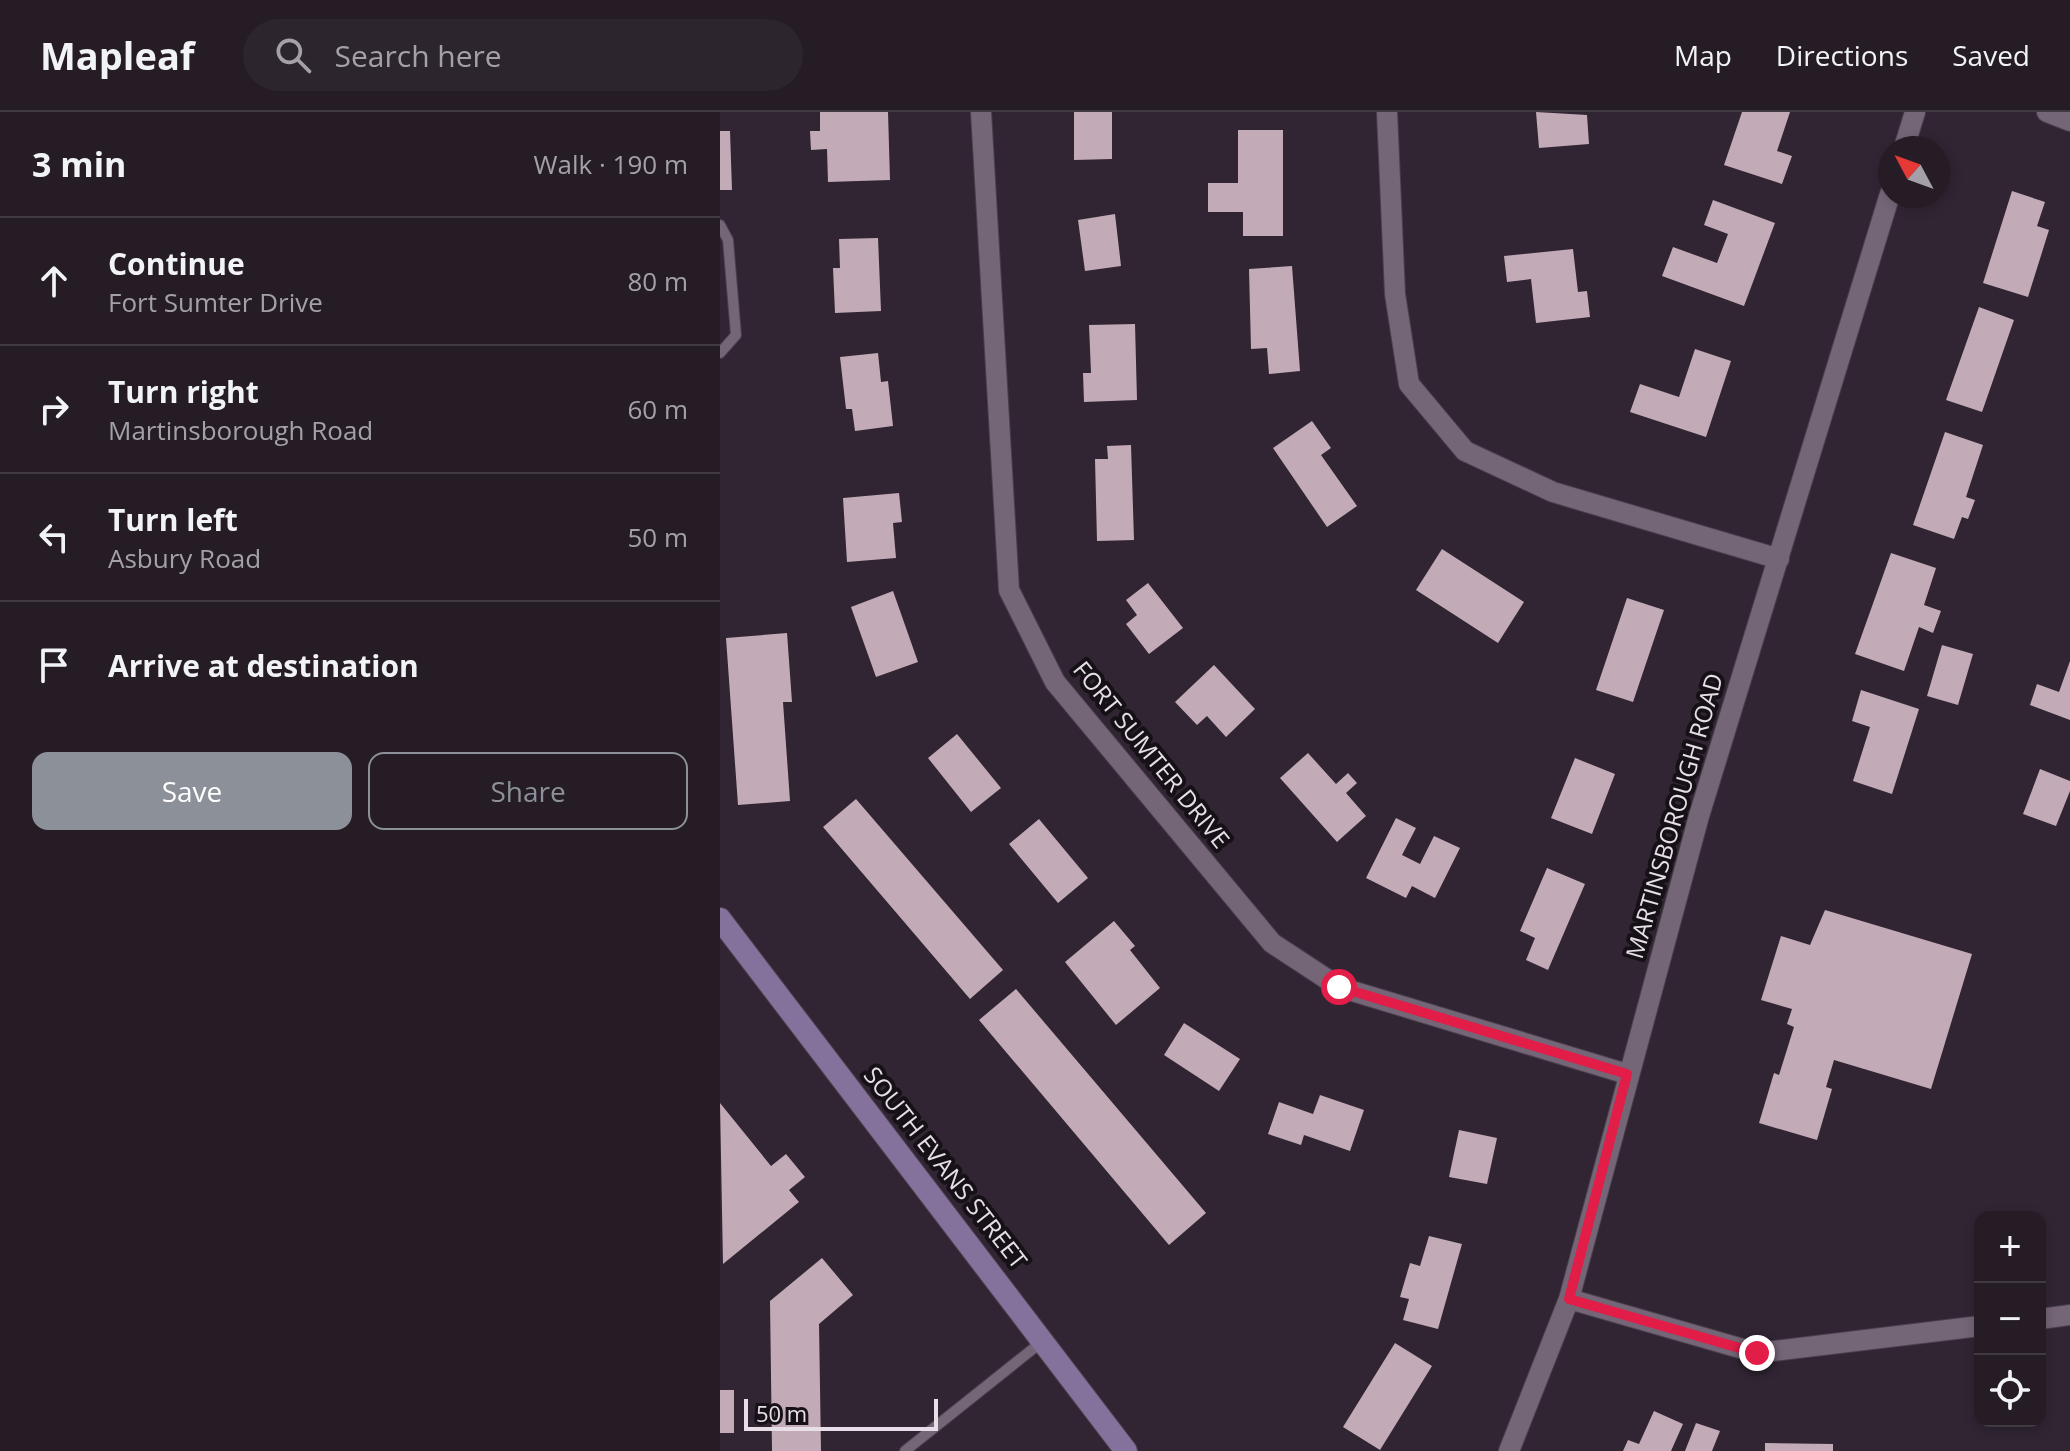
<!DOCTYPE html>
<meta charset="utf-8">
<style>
body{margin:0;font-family:"Open Sans",sans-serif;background:#2d252e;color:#f1f3f6}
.controls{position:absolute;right:24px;bottom:24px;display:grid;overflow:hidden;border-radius:16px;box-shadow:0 4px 12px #0003}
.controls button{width:72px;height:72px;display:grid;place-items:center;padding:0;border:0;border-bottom:2px solid #423a43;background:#251c26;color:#f1f3f6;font:40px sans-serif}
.compass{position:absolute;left:1158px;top:24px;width:72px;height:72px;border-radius:50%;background:#251c26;box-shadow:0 4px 12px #0003;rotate:311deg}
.scale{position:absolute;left:24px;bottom:20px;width:194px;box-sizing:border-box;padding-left:8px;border:4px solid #e7dee8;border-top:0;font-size:22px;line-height:28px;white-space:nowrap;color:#e7dee8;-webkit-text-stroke:6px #161017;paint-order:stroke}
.stop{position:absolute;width:24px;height:24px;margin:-18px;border:6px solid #e11d48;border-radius:50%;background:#fff}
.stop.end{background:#e11d48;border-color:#fff;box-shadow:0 2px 8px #0008}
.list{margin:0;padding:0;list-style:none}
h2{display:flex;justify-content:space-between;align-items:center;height:104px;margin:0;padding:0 32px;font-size:34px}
h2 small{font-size:26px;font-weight:400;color:#a3a1a7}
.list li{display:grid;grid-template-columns:52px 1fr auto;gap:24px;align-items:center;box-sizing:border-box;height:128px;padding:0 32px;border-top:2px solid #423a43}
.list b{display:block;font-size:30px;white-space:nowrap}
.list p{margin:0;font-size:26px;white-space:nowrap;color:#a3a1a7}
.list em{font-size:26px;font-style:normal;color:#a3a1a7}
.actions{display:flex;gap:16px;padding:24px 32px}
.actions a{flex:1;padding:18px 0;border:2px solid #8c9099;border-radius:16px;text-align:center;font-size:28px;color:#8c9099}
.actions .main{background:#8c9099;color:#fff}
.icon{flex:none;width:44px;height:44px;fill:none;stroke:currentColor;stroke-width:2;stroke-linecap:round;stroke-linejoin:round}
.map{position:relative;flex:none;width:1350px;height:1339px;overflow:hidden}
header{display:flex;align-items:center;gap:48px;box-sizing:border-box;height:112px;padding:0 40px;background:#251c26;border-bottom:2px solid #423a43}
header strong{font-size:38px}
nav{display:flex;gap:44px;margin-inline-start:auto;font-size:28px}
.search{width:560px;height:72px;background:#2d252e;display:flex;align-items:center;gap:20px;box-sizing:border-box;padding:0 28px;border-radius:44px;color:#a3a1a7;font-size:30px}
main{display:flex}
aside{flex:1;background:#251c26}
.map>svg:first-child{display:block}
</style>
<header>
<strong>Mapleaf</strong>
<div class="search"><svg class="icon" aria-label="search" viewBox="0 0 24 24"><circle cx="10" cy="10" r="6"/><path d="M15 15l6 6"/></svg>Search here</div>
<nav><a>Map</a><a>Directions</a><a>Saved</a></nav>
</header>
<main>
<aside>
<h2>3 min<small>Walk · 190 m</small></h2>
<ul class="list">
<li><svg class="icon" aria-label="ahead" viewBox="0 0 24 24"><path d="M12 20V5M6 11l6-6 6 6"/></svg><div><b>Continue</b><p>Fort Sumter Drive</p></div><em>80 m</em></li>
<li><svg class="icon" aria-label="right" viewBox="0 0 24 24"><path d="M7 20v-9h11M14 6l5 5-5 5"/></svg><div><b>Turn right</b><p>Martinsborough Road</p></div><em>60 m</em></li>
<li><svg class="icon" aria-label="left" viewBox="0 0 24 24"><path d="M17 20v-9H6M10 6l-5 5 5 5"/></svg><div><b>Turn left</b><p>Asbury Road</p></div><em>50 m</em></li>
<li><svg class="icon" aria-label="arrive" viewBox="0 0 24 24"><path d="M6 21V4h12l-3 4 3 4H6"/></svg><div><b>Arrive at destination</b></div></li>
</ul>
<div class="actions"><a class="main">Save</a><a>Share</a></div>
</aside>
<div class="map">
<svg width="1350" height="1339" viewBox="0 0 1350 1339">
<rect width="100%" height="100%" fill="#312533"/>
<path fill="#c2abb6" d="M100 0H168L170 68 108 70 107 37 91 38 90 19H100Z
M354 0H392V47L354 48Z
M816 0 867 3 869 32 819 36Z
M1022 0H1070L1057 39 1072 44 1062 72 1004 53Z
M518 18H563V124H523V100H488V71H518Z
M0 19H10L12 78H0Z
M1292 79 1325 90 1317 114 1329 118 1308 185 1263 171Z
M993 88 1055 111 1024 194 942 164 953 135 997 151 1008 122 984 113Z
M395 102 401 154 365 159 358 108Z
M158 126 161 199 115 201 113 156H120L119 127Z
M853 137 858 180 867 179 870 205 816 211 811 167 787 170 784 144Z
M572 154 580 259 549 262 547 236 531 237 529 157Z
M1259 195 1294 208 1262 300 1226 288Z
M415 212 417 288 364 290 363 261H371L369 213Z
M975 237 1011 249 986 325 910 300 920 272 959 285Z
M158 241 161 270 168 269 173 314 135 319 132 297H126L120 245Z
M592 309 611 336 601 343 637 394 607 415 553 336Z
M1225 320 1263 333 1246 385 1255 388 1248 407 1242 405 1234 427 1193 413Z
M411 333 414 428 377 429 375 347H388L387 334Z
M179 381 182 410 173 411 176 446 127 450 123 386Z
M722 437 804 490 778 531 696 478Z
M1171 441 1216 456 1204 493 1221 499 1213 521 1199 515 1184 559 1135 542Z
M428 471 463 516 429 542 406 512 417 503 406 488Z
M173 479 198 550 156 565 131 495Z
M907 486 944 498 913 590 876 578Z
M67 521 72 590H63L70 689 18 693 6 526Z
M1222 533 1253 542 1238 593 1207 584Z
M1350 549V608L1310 593 1317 572 1339 580Z
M494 553 535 597 506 625 487 604 477 613 455 590Z
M1141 578 1199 597 1172 682 1133 669 1150 615 1132 609Z
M237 622 281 676 251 700 208 646Z
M588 641 616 672 628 661 637 671 626 681 646 704 617 730 560 666Z
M855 646 895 662 872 722 831 706Z
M1320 657 1350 669V679L1336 714 1303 702Z
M136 687 283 858 250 887 103 715Z
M676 706 696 716 682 743 700 752 714 724 740 736 715 786 692 774 686 786 646 766Z
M319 707 368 766 338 791 289 732Z
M827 756 865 772 828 858 806 848 815 826 800 819Z
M1105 798 1252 842 1211 977 1114 948 1106 975 1112 977 1097 1028 1039 1011 1054 961 1059 963 1074 915 1067 912 1072 897 1041 888 1061 824 1090 833Z
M394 809 415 834 410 838 440 876 396 913 345 850Z
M296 877 486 1101 449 1133 259 908Z
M464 911 520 947 499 979 444 943Z
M600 983 644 998 630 1039 584 1023 581 1033 548 1022 559 990 593 1002Z
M0 991 51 1054 66 1042 85 1065 69 1078 79 1090 3 1152Z
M739 1018 777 1026 767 1072 729 1065Z
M709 1124 742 1132 718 1217 683 1208 689 1187 680 1185 690 1151 700 1154Z
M102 1146 133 1183 99 1212 101 1339H52L50 1189Z
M675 1231 712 1254 660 1338 623 1315Z
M0 1278H14V1321H0Z
M934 1299 963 1312 951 1339H903L908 1328 919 1332Z
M976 1311 1000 1319 992 1339H965Z
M1045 1331 1113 1332V1339H1045Z"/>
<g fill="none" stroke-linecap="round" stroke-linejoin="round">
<defs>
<path id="service" d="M0 113 8 128 16 223 0 241
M185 1339 324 1228"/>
<path id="minor" d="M261 0 289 478 335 570 552 831 619 875 907 962
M667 0 675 182 689 272 745 339 833 380 1059 447
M1327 0 1350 9
M1184 36 1195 0
M849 1187 1037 1241 1260 1214
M1320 1207 1350 1203
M789 1339 849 1187 979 704 1170 82"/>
<path id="secondary" d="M0 807 406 1339"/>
</defs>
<use href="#service" stroke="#4a404c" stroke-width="12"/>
<use href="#minor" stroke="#4a404c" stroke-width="22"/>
<use href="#secondary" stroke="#4a404c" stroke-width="24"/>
<use href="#service" stroke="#746677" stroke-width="10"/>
<use href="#minor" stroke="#746677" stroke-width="20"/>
<use href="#secondary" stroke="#84719c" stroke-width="22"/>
</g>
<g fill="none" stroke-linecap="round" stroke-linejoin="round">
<path stroke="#e11d48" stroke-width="10" d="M619 875 907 962 849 1187 1037 1241"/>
</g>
<g text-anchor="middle" stroke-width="8" stroke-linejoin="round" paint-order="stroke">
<g font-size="24" fill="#e7dee8" stroke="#161017">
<text transform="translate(431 643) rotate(51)" y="8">FORT SUMTER DRIVE</text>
<text transform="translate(955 704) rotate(-74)" y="8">MARTINSBOROUGH ROAD</text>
<text transform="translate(225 1056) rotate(52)" y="8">SOUTH EVANS STREET</text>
</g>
</g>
</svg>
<div class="controls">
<button>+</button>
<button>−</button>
<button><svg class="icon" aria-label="locate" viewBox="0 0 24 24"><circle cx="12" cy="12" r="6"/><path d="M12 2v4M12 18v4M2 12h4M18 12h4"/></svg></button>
</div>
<svg class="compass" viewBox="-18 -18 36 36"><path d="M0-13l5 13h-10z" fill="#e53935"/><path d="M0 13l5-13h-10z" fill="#a3a1a7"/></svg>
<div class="scale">50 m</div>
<div class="stop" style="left:619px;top:875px"></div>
<div class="stop end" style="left:1037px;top:1241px"></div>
</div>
</main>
